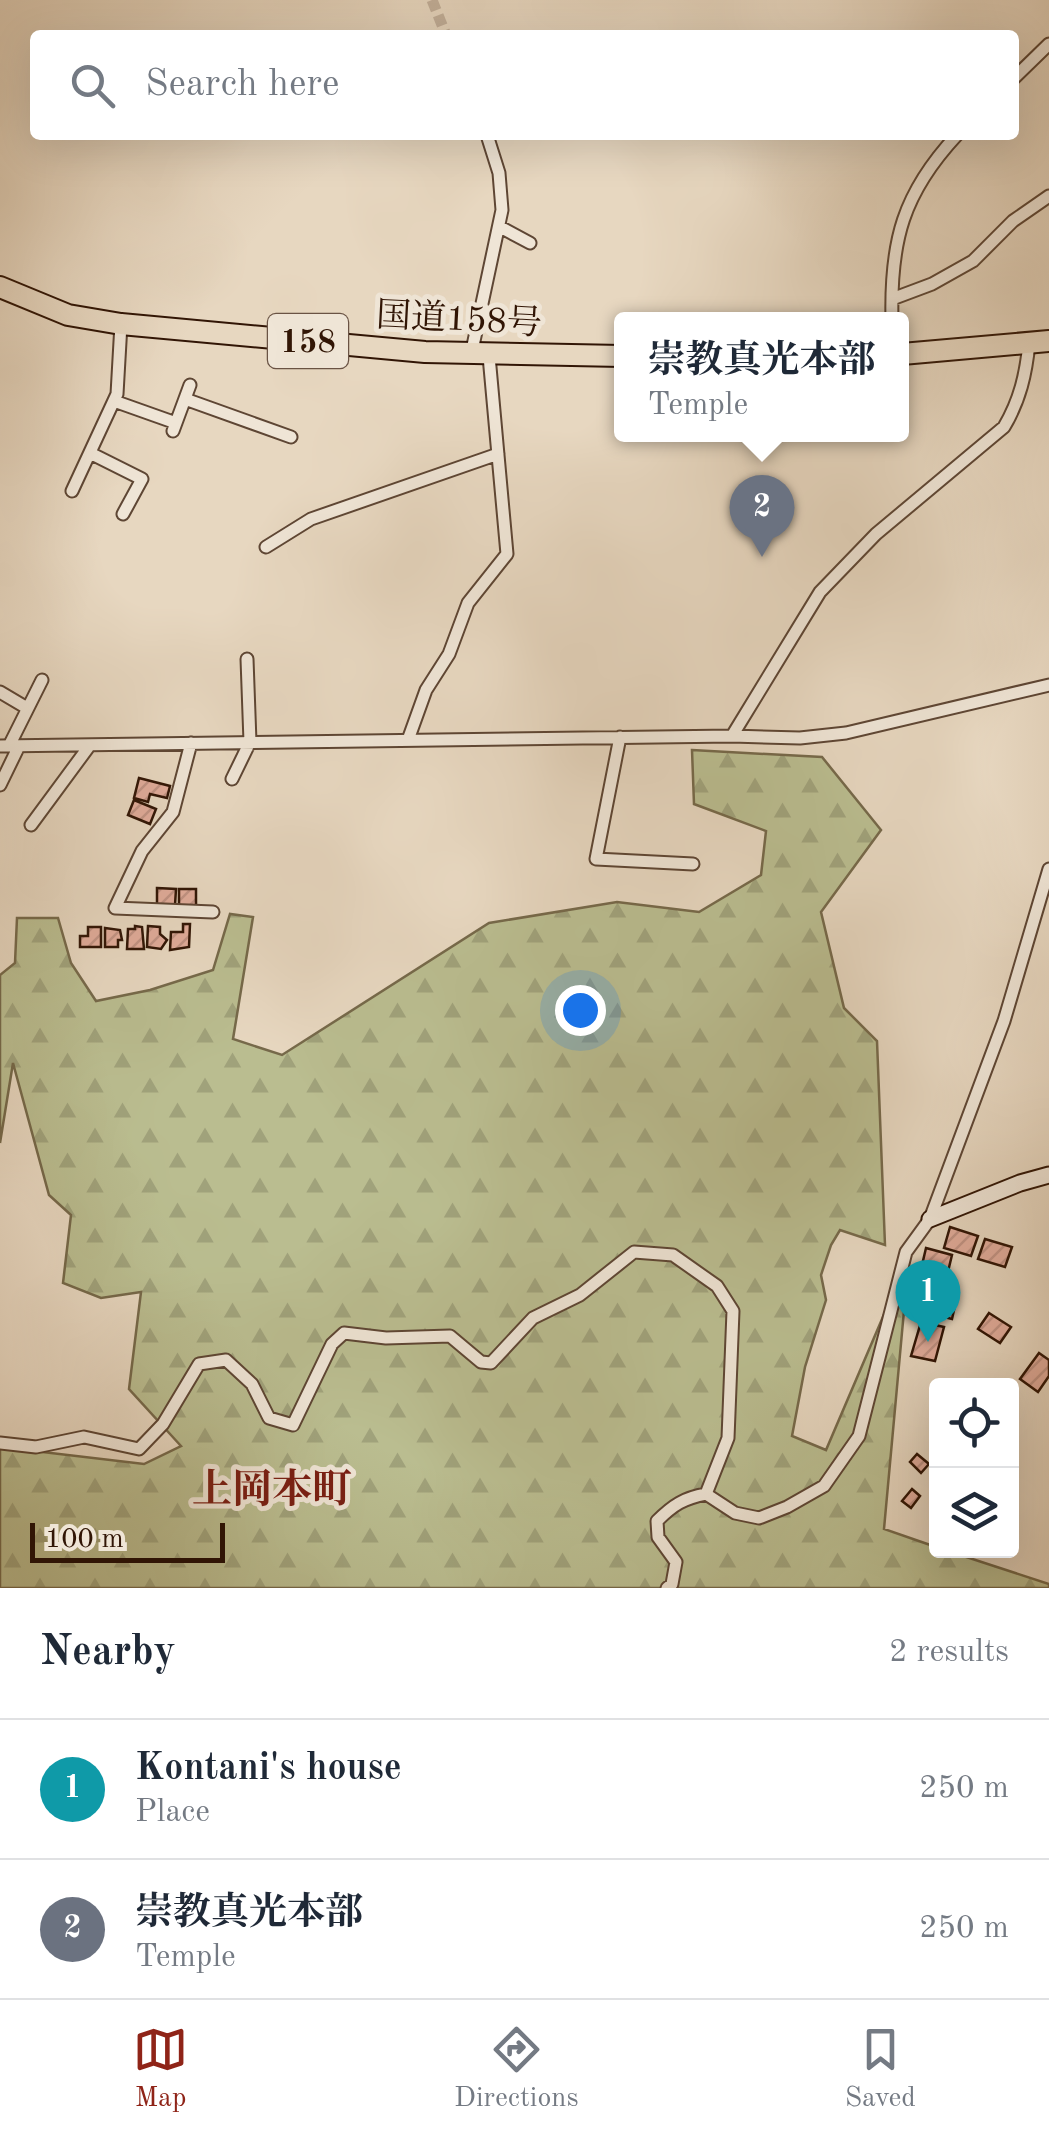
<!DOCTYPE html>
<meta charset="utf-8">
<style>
body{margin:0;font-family:"Old Standard TT","Noto Serif JP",serif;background:#f6f6f7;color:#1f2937}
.controls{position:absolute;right:30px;bottom:30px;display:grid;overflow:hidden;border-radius:10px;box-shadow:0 10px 40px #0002}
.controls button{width:90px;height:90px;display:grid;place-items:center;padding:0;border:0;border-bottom:2px solid #e0e1e3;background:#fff;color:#1f2937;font:50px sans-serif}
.scale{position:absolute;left:30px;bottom:25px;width:195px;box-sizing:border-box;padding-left:10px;border:5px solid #311505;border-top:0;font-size:28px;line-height:35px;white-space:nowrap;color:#311505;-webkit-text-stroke:8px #efe5d6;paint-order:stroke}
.you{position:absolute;left:580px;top:1010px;width:35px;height:35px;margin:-25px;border:8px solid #fff;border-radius:50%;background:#1a73e8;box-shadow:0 0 0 15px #1a73e833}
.badge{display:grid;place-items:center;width:65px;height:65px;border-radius:50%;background:#8f2418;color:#fff;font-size:32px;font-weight:700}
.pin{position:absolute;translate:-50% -82px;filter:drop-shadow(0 2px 5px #0008)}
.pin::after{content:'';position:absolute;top:52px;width:35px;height:30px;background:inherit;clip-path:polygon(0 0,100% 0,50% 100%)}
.popup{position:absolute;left:614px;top:312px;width:295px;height:130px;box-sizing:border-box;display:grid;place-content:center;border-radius:10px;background:#fff;filter:drop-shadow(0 2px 8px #0005);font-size:32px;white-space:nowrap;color:#747a83}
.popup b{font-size:38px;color:#1f2937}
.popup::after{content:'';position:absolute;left:50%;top:100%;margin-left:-20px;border:20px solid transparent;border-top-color:#fff}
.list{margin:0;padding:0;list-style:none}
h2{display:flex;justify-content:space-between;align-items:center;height:130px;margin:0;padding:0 40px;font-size:42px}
h2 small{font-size:32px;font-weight:400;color:#747a83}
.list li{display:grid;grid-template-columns:65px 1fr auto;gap:30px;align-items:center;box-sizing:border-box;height:140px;padding:0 40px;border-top:2px solid #e0e1e3}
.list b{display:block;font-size:38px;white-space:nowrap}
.list p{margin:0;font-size:32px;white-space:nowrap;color:#747a83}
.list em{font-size:32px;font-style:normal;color:#747a83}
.icon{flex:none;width:55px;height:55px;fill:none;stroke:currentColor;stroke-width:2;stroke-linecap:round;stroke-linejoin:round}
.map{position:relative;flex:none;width:1049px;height:1588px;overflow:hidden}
.search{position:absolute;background:#fff;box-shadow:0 10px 40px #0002;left:30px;right:30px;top:30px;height:110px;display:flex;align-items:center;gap:25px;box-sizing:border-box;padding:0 35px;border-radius:10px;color:#747a83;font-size:38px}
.sheet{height:410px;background:#fff}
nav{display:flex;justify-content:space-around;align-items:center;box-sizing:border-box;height:140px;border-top:2px solid #e0e1e3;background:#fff;font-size:28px;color:#747a83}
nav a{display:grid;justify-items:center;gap:5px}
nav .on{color:#8f2418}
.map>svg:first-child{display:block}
</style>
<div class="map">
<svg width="1049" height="1588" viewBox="0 0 1049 1588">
<defs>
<pattern id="forest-firs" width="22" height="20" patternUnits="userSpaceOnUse" patternTransform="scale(2.5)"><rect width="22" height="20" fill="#babd90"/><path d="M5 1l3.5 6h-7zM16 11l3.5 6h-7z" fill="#a0a27b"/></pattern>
<pattern id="building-hatch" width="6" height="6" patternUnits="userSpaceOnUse" patternTransform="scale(2.5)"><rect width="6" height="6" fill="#e1ac9b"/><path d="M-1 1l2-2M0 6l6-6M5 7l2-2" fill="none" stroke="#c29384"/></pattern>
</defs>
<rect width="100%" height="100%" fill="#e7d7c0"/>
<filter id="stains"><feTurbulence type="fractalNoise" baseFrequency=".002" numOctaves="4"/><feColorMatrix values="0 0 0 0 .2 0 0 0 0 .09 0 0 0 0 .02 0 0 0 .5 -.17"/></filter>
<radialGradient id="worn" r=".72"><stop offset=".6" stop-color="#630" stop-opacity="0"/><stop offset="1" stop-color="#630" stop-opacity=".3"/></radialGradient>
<path fill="url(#forest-firs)" stroke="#76694a" stroke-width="2.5" d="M692 750 822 757 881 830 821 912 844 1008 877 1041 885 1245 840 1230 831 1245 821 1275 826 1300 805 1367 792 1436 826 1450 909 1256 884 1529 936 1547V1550L948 1551 1049 1584V1588H0V1447L144 1464 181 1446 129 1389 141 1292 101 1298 63 1283 71 1215 49 1195 13 1063 0 1143V975L15 963 17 918H58L71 963 96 1001 150 990 213 970 230 914 253 917 233 1039 282 1055 489 923 617 902 699 912 761 875 766 831 694 804Z"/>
<path fill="url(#building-hatch)" stroke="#311505" stroke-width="2.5" d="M139 778 170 786 167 798 150 794 148 802 134 798Z
M134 800 156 809 150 824 128 815Z
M157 888 176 889 175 905 157 904Z
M179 889H196V907H179Z
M183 924H190L189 947 170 950 171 932H183Z
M135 926 142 927 144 949H127L128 929H135Z
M148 926 160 927V934L167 940 161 949 147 947Z
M88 927H101V947H80V936H88Z
M105 928 120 930 122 940H118V947H105Z
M950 1227 978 1236 971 1256 944 1248Z
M985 1239 1012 1247 1005 1267 978 1259Z
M926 1248 952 1255 945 1284 919 1278Z
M917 1286 950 1293 946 1308 954 1310 952 1319 912 1309Z
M989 1313 1011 1327 1000 1343 978 1329Z
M921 1322 944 1327 935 1361 911 1356Z
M1039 1353 1049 1360V1376L1038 1392 1020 1379Z
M917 1454 929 1464 921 1473 910 1462Z
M912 1489 920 1496 911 1508 902 1501Z"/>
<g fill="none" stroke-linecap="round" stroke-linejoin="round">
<path stroke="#c3b09b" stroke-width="11" stroke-dasharray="11 5.5" stroke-linecap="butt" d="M432 0 446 35"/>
<defs>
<path id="street" d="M1014 78 1049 44
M500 227 530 243
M892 299 932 284 973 261 1013 221 1049 196
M892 320C890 241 903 193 957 135
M471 355 502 210 499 173 487 135
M185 399 291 437
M114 401 176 423
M173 431 190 385
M90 453 142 479 123 514
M72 491 117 394 121 324
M266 547 311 519 498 454
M0 692 27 708
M732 736 820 592 876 534 1004 427C1020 400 1026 374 1029 343
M620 737 596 859 693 864
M408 740 426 690 449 654 468 603 507 554 489 356
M191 743 173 812 142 851 115 908 213 912
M0 746 732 736 800 738 846 733 1049 685
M9 746 42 680
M232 779 250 742 247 659
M0 785 19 746
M31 825 90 745
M0 1443 36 1447 84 1437 139 1449 163 1424 199 1364 226 1360 252 1384 269 1418 293 1425 332 1344 344 1333 386 1338 450 1336 481 1362 491 1363 533 1318 580 1295 634 1252 673 1255 717 1286 733 1311 728 1438 706 1494
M667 1588 672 1584 676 1562 658 1537 657 1521C673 1505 684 1498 706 1494L735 1513 759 1518 787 1507 824 1486 859 1436 906 1252 930 1219 1004 1021 1049 869"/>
<path id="secondary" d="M930 1219 1020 1183 1049 1175"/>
<path id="highway" d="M0 287 68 315 121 324 425 352 622 356
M902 354 1049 341"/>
</defs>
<use href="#street" stroke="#5e4634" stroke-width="15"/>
<use href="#secondary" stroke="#311505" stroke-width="19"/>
<use href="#highway" stroke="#311505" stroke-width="24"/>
<use href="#street" stroke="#efe5d6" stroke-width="11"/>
<use href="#secondary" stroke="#efe5d6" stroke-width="15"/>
<use href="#highway" stroke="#e7d7c0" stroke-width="20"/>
</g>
<g text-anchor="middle" stroke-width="10" stroke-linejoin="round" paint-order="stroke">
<rect fill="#efe5d6" stroke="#6a5344" stroke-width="2.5" x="268" y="314" width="80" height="54" rx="8"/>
<g font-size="32" font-weight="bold" fill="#311505">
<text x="308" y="352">158</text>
</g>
<g font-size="35" fill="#311505" stroke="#efe5d6">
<text transform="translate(459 318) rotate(3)" y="12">国道158号</text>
</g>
<g font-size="40" font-weight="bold" fill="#7a1f14" stroke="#efe5d6">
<text x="272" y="1502">上岡本町</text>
</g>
</g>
<rect width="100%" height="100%" filter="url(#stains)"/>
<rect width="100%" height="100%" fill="url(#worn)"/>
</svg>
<div class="controls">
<button><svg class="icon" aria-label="locate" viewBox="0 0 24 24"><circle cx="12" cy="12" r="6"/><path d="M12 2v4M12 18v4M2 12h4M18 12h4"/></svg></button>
<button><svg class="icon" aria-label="layers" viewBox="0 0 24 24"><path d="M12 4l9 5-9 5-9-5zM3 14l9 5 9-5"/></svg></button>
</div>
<div class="scale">100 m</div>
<div class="you"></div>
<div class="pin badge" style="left:928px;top:1342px;background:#0f9aa8">1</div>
<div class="pin badge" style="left:762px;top:557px;background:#6b7280">2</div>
<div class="popup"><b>崇教真光本部</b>Temple</div>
<div class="search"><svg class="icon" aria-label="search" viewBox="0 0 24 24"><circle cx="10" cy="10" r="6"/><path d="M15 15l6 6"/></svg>Search here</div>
</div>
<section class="sheet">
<h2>Nearby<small>2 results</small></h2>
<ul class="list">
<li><span class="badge" style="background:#0f9aa8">1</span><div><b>Kontani's house</b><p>Place</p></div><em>250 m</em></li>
<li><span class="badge" style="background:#6b7280">2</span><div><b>崇教真光本部</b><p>Temple</p></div><em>250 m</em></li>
</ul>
</section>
<nav>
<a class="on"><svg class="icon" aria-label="map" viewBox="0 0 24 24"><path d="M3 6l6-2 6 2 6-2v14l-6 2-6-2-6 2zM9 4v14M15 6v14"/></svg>Map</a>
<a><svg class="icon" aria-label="directions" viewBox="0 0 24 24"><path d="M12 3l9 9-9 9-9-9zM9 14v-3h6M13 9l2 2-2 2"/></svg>Directions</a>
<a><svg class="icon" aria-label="saved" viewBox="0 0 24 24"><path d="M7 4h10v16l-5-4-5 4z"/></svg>Saved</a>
</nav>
